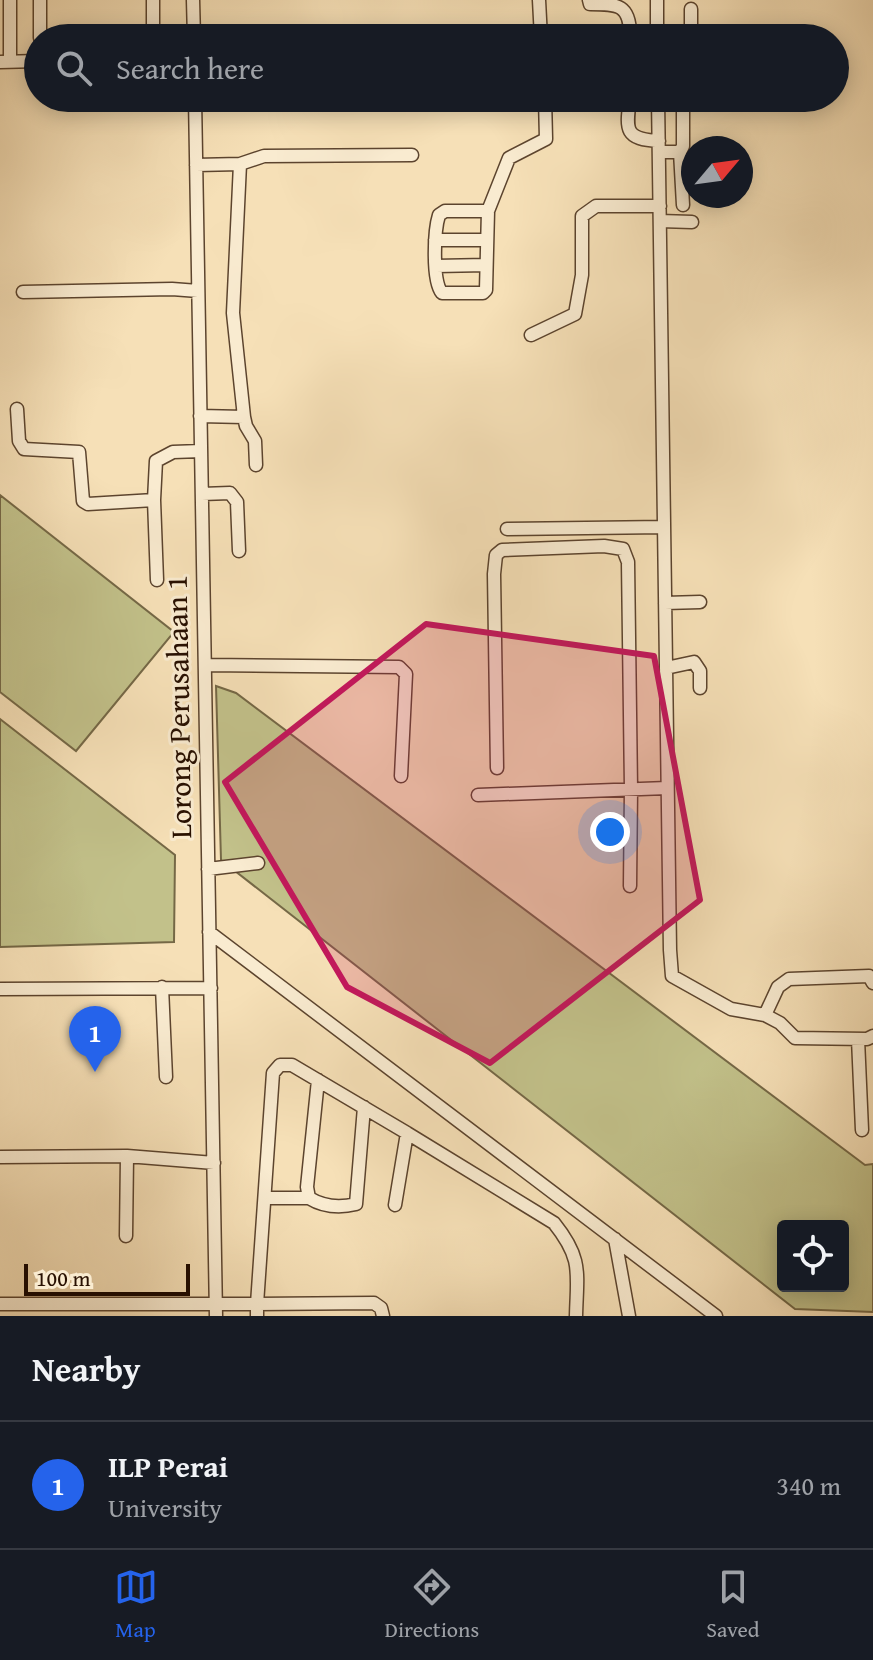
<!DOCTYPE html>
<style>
body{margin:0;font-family:"Gentium Book Plus",serif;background:#20242c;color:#f1f3f6}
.controls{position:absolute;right:24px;bottom:24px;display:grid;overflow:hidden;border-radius:8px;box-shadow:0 4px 20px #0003}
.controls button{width:72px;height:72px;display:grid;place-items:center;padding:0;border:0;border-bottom:2px solid #363941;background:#171b24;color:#f1f3f6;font:40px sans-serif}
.compass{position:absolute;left:681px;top:136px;width:72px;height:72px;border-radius:50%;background:#171b24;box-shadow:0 4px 20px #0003;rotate:61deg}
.scale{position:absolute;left:24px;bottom:20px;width:166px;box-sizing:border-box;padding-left:8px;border:4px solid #281001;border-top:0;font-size:22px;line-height:28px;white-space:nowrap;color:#281001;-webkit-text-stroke:6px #f9ebd0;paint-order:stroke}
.you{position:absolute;left:610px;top:832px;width:28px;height:28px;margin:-20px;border:6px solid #fff;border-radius:50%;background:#1a73e8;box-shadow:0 0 0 12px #1a73e833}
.badge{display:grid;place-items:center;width:52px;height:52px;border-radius:50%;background:#2563eb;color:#fff;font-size:26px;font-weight:700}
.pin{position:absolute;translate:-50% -66px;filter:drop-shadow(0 2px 4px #0008)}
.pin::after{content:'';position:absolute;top:42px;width:28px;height:24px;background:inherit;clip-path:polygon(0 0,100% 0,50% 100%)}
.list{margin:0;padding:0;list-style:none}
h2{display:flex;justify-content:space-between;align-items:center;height:104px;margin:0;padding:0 32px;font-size:34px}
h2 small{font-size:26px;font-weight:400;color:#9ea1a6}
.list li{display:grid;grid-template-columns:52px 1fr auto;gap:24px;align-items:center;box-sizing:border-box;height:128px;padding:0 32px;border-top:2px solid #363941}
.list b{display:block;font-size:30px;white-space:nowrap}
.list p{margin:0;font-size:26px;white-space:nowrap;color:#9ea1a6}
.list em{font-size:26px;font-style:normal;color:#9ea1a6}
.icon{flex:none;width:44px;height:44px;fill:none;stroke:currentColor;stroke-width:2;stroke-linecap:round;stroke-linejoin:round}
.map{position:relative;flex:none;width:873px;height:1316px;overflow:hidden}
.search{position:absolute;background:#171b24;box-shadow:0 4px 20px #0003;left:24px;right:24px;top:24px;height:88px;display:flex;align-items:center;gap:20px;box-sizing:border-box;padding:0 28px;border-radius:44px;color:#9ea1a6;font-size:30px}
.sheet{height:232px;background:#171b24}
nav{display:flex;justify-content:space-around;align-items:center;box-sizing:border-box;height:112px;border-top:2px solid #363941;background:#171b24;font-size:22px;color:#9ea1a6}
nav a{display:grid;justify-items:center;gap:4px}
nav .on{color:#2563eb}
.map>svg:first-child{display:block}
</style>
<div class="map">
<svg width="873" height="1316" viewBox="0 0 873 1316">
<rect width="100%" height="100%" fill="#f6e0b7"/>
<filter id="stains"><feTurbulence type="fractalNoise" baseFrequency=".0025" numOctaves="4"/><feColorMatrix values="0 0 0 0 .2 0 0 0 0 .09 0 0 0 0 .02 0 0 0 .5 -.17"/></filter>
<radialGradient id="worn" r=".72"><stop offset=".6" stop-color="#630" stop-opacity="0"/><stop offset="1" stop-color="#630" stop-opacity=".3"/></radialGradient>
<path fill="#c2c18a" stroke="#756846" stroke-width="2" fill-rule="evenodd" d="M0 495 174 632 76 751 0 692Z
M216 686 236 693 865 1165 873 1164V1312L795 1309 221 860ZM783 1226H843V1286H783Z
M0 719 175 855 174 942 0 947Z"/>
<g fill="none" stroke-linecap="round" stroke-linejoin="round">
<defs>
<path id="minor" d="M193 0 194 38
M539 0 541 38
M589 0 590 4C618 4 631 4 630 38
M657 0V38
M691 9V38
M153 25V0
M40 38V0
M0 62 38 61
M10 62V0
M195 98 216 1316
M630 98C626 130 624 139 659 141
M658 98 670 950 672 976 731 1009 765 1015 780 1023 795 1038 867 1039 873 1036
M659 152H680L683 146V112
M680 152 683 205
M196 165 240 164
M488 211H445L439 215C434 231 432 281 442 293H483L486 290 488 211 509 158 546 139 545 98
M660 221 692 222
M435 240H486
M436 266 486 265
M23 292 172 289 198 291
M531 335 575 314 582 275V216L596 206H660
M17 409 19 441 24 449 79 452 83 501 88 504 154 500
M200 416 244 417 246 426 255 441 256 465
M244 417 233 313 240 164 264 156 412 155
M202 494 230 493 237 502 239 551
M507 529 664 527
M157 580 154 500 156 461 173 452 201 451
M665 603 700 602
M205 665 399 667 406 674 401 776
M666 668 694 662 700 671V688
M497 768 494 574 496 555 502 550 604 546 623 549 628 562 631 789 630 886
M478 795 667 788
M208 869 258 863
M209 932 716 1316
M162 987 166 1077
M0 989 211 988
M765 1015 778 987 789 979 869 976 873 983
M858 1039 862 1130
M318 1080 307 1187 309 1198C324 1207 340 1208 356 1204L364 1107
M407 1133 554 1223C583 1259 577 1273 576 1316
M0 1157 127 1156 214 1163
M265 1198H309
M126 1236 127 1156
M615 1239 629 1316
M0 1304H257L273 1073 280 1065H292L407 1133 395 1205
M257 1316V1304L374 1303 381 1308 383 1316"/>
</defs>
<use href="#minor" stroke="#5c442e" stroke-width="15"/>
<use href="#minor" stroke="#f9ebd0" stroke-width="12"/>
</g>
<path fill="#c2185b" fill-opacity="0.2" stroke="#c2185b" stroke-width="6" stroke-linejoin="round" d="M426 624 654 656 700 900 490 1063 347 987 225 782Z"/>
<g text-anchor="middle" stroke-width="6" stroke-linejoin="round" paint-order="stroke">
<g font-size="30" fill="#281001" stroke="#f9ebd0">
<text transform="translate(179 707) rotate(-91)" y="10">Lorong Perusahaan 1</text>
</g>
</g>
<rect width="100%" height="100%" filter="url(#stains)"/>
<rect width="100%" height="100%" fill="url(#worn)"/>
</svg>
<div class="controls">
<button><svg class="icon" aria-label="locate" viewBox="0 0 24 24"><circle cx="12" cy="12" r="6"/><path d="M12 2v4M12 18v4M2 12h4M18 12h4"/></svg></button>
</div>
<svg class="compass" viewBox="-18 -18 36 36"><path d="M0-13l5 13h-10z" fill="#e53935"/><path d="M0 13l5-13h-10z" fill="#9ea1a6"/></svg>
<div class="scale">100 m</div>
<div class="you"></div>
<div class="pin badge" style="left:95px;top:1072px">1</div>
<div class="search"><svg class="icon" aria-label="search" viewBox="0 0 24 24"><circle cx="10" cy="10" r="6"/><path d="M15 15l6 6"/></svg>Search here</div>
</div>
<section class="sheet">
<h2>Nearby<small></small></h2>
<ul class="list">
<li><span class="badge">1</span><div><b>ILP Perai</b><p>University</p></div><em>340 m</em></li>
</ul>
</section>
<nav>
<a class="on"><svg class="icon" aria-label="map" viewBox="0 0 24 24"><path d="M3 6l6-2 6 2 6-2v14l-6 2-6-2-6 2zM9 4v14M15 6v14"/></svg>Map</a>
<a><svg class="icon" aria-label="directions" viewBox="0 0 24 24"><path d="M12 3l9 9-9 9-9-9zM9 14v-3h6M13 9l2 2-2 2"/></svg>Directions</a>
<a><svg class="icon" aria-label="saved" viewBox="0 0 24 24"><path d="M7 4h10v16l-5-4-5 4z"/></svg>Saved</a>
</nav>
